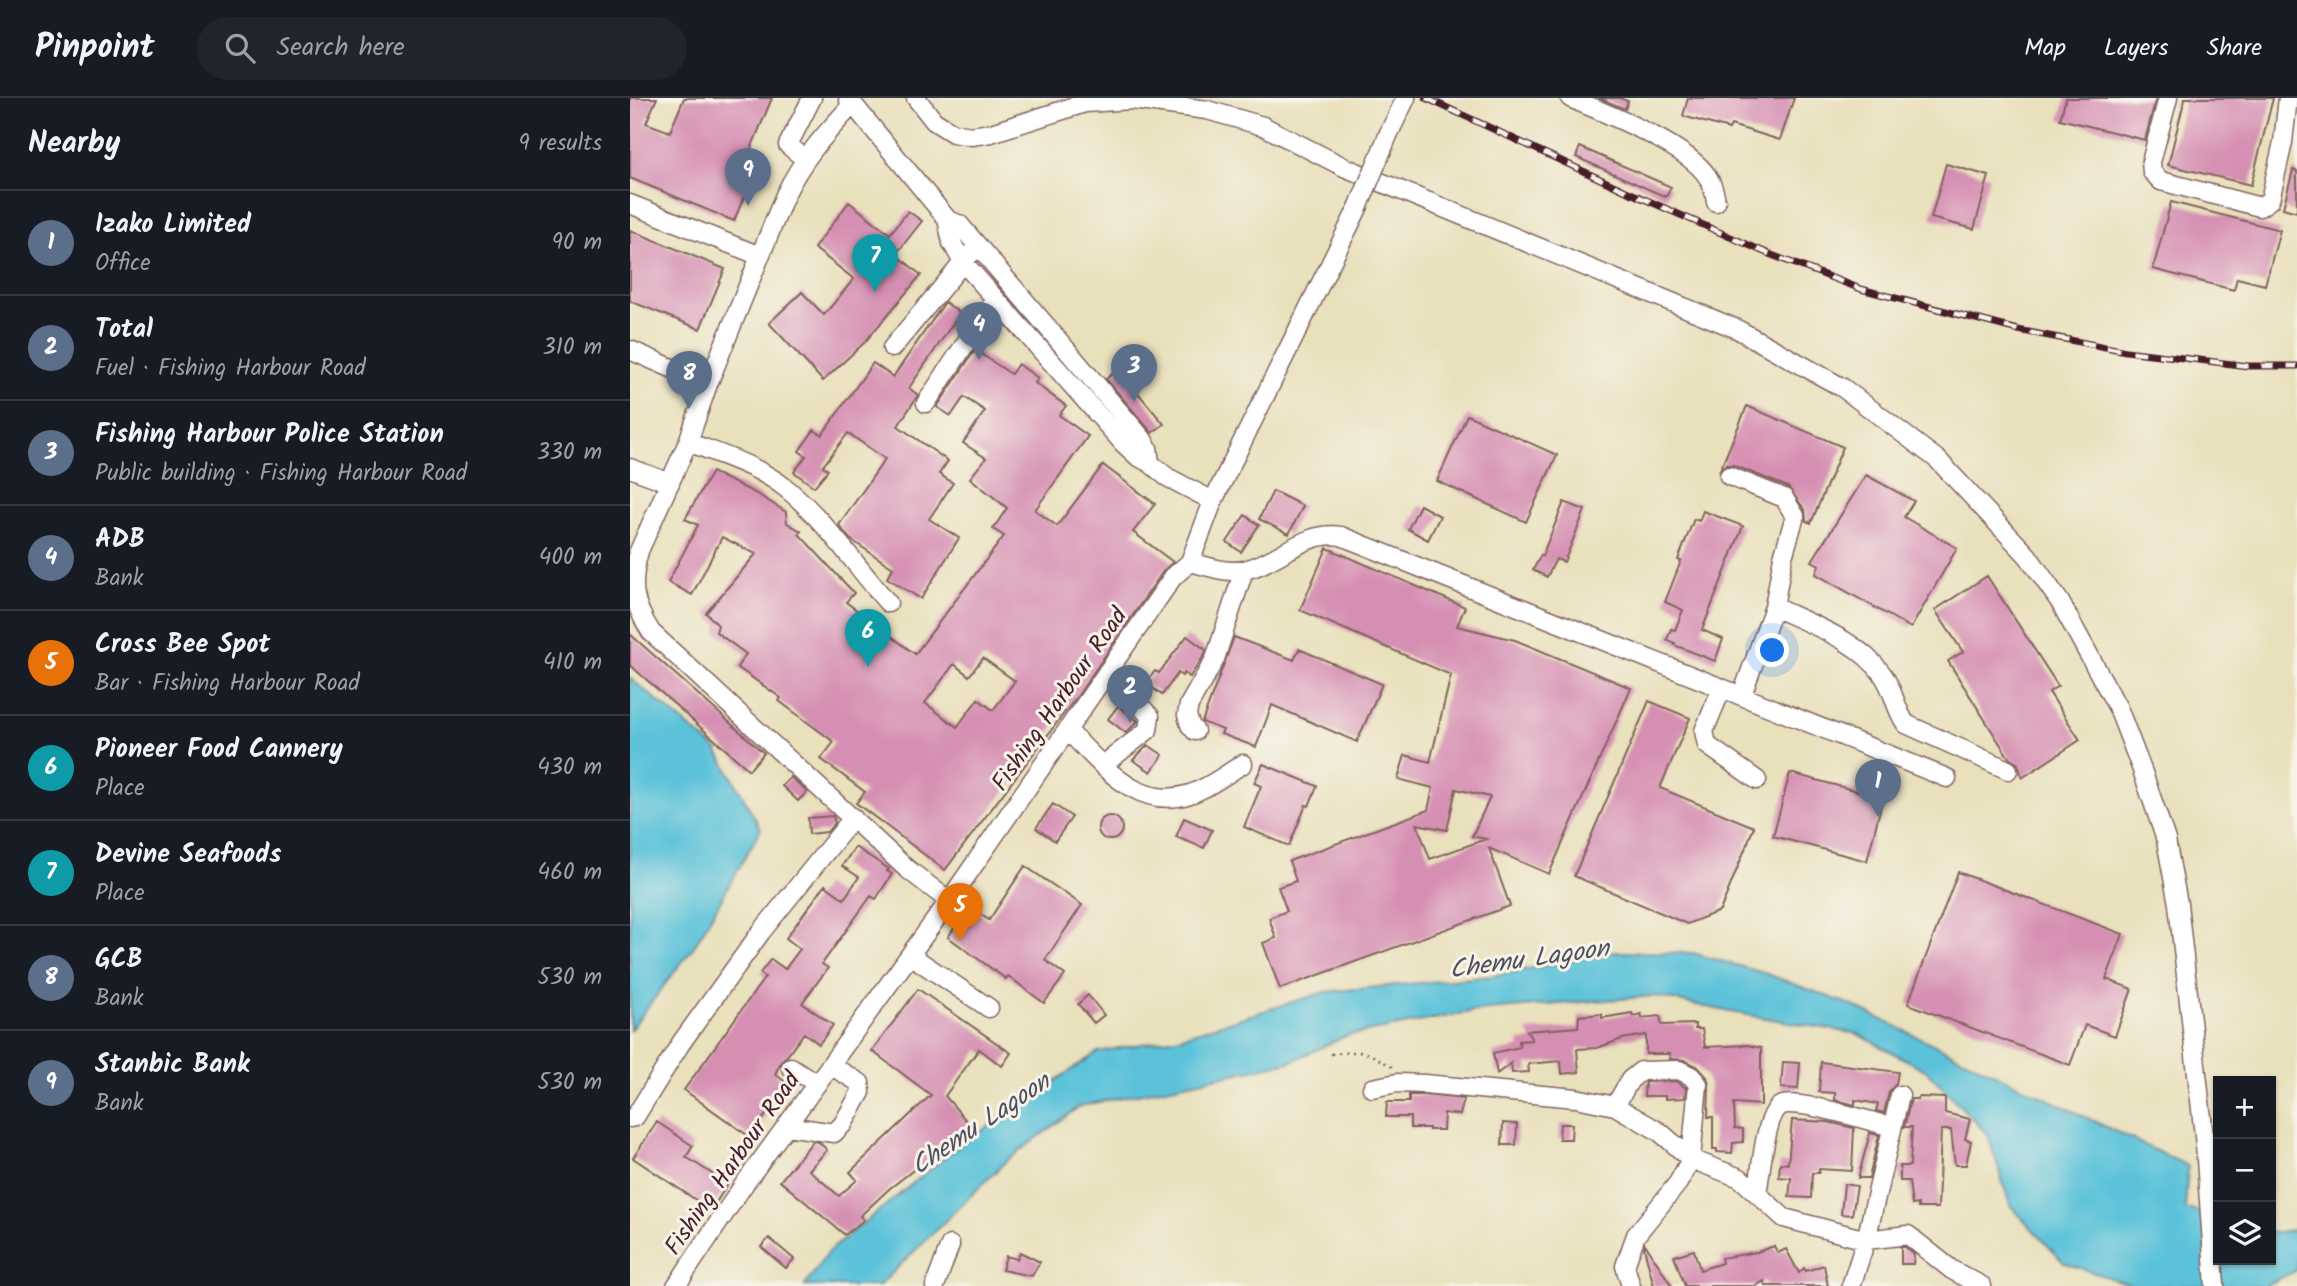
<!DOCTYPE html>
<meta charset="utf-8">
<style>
body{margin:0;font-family:Kalam,sans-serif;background:#20242c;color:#f1f3f6}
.controls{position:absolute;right:21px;bottom:21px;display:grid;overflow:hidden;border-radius:0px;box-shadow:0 2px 5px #0004}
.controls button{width:63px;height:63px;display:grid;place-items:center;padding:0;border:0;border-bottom:2px solid #363941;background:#171b24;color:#f1f3f6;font:35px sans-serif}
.you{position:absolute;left:1143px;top:553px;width:24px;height:24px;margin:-18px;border:5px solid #fff;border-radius:50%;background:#1a73e8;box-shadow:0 0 0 10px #1a73e833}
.badge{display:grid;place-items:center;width:46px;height:46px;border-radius:50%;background:#1f6fb2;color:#fff;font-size:23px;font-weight:700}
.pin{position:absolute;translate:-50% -58px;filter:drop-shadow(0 2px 4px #0008)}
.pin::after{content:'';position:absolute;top:37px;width:24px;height:21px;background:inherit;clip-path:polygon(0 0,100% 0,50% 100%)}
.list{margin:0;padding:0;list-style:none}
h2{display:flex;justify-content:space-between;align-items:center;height:91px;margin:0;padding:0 28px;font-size:30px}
h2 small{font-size:23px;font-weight:400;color:#9ea1a6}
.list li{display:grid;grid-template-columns:46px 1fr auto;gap:21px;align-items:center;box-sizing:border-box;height:105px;padding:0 28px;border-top:2px solid #363941}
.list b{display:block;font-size:26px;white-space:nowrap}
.list p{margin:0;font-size:23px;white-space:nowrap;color:#9ea1a6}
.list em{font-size:23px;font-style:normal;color:#9ea1a6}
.icon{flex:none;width:38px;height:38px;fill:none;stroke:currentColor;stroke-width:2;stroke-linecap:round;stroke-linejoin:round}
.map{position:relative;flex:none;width:1667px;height:1188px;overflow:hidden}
header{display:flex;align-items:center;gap:42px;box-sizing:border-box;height:98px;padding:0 35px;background:#171b24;border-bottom:2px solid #363941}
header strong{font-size:33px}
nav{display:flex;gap:38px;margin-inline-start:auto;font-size:24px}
.search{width:490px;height:63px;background:#20242c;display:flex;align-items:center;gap:18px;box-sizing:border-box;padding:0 24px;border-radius:38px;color:#9ea1a6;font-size:26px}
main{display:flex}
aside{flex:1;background:#171b24}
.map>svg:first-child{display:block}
</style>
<header>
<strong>Pinpoint</strong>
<div class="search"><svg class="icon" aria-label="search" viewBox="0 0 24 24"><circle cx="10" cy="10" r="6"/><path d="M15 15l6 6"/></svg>Search here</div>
<nav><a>Map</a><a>Layers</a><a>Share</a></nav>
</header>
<main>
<aside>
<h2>Nearby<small>9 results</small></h2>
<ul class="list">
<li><span class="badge" style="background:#5c6f8a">1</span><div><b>Izako Limited</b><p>Office</p></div><em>90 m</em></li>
<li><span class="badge" style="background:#5c6f8a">2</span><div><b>Total</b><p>Fuel · Fishing Harbour Road</p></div><em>310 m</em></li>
<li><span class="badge" style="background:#5c6f8a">3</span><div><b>Fishing Harbour Police Station</b><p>Public building · Fishing Harbour Road</p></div><em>330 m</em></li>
<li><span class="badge" style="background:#5c6f8a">4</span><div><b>ADB</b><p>Bank</p></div><em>400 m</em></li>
<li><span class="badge" style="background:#e8710a">5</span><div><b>Cross Bee Spot</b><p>Bar · Fishing Harbour Road</p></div><em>410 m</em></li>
<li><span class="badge" style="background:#0f9aa8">6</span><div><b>Pioneer Food Cannery</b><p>Place</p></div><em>430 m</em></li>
<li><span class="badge" style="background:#0f9aa8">7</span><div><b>Devine Seafoods</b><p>Place</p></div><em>460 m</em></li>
<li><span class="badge" style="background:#5c6f8a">8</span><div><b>GCB</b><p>Bank</p></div><em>530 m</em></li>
<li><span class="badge" style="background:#5c6f8a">9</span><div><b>Stanbic Bank</b><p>Bank</p></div><em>530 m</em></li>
</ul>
</aside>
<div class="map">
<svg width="1667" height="1188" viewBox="0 0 1667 1188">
<rect width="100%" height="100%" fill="#f7f3e8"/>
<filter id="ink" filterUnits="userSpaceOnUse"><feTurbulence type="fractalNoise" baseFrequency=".0143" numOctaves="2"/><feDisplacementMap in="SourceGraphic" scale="14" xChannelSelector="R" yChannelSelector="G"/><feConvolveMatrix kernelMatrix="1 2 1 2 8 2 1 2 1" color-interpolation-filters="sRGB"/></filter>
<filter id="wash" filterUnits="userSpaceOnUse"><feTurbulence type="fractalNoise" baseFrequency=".00686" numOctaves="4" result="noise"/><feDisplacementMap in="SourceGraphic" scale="28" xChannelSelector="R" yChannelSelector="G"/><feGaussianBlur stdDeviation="1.57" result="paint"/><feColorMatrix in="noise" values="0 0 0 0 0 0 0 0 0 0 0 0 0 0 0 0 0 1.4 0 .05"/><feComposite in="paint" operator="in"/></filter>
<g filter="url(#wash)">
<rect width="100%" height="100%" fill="#e9e0bc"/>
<path fill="#5cc2d9" stroke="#537082" stroke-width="2" d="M0 580 87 652 131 731 65 847 0 932Z
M984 854 1063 855 1137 876 1221 907 1558 1068 1555 1111 1588 1118V1162H1641V1135L1664 1132 1667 1129V1172L1634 1188H1505L1434 1165 1380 1107 1358 1037 1297 973 1228 936 1101 914 1024 898 845 913 716 938 660 964 450 1008 376 1063 249 1188H175L198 1154 329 1048 468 954 550 939 695 894 863 878Z"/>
<g id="blocks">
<path fill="#d58fb2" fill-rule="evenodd" d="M0 0H27L16 25 40 34 54 0H142L115 65 126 69 104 123 0 80Z
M969 0H989L998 3 995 11Z
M1058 0H1164L1150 42 1101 27 1099 31 1053 18Z
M1436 0H1526L1515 42 1430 21Z
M1555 0H1643L1621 87 1538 67Z
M950 49 1041 89 1036 99 946 59Z
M1316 66 1359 78 1344 131 1301 120Z
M1663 72 1667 73V114L1653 110Z
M219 104 260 136 278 113 292 123 266 156 291 177 235 244 193 283 139 225 172 194 194 217 224 181 184 150Z
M1541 104 1650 132 1635 187 1607 180 1604 192 1523 171Z
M0 132 95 171 70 231 0 203Z
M315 204 330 215 279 290 288 297 268 328 318 363 309 376 323 385 299 421 329 440 291 501 257 480 263 470 220 441 209 427 255 361 218 335 193 368 198 372 184 389 164 374 176 358 169 353 184 332 192 337 243 265 263 279Z
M345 252 381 276 388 266 408 280 405 285 436 308 429 317 458 338 405 412 427 428 473 367 525 406 503 434 543 464 534 472 448 597 315 772 226 705 235 694 191 661 204 644 149 603 151 600 107 569 116 556 86 534 88 527 76 515 126 456 92 439 62 497 38 484 68 427 55 421 82 374 129 397 156 414 157 425 171 433 169 436 224 495 216 504 285 556 374 438 363 431 377 410 340 380 356 360 333 345 355 313 334 299 321 318 307 309ZM353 560 385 583 363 612 348 601 327 629 295 605 324 566 339 578Z
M488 271 534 326 522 335 476 281Z
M1117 308 1213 349 1181 425 1176 423 1175 412 1158 389 1103 367H1097L1090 372Z
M837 317 927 357 896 424 807 383Z
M1236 377 1284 403 1274 419 1327 450 1281 530 1186 476 1189 467 1182 463Z
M643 393 673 408 659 436 629 421Z
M934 404 955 412 934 464 926 461 917 479 903 472 911 457 912 458Z
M790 407 810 418 798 442 778 431Z
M1073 413 1113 428 1072 532 1093 541 1085 563 1044 547 1045 545 1037 542 1041 531 1045 532 1053 512 1035 504 1051 463 1048 462 1064 421 1069 423Z
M615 417 629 427 611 454 597 444Z
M697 450 835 509 827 528 885 542 1001 590 919 776 859 750 880 808 650 891 633 845 646 840 639 820 657 813 648 789 666 783 659 763 798 712 803 690 768 681 775 657 800 664 821 577 670 512ZM826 691 860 699 842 738 856 741 800 761 787 726 817 732Z
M1357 478 1428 588 1419 594 1450 642 1392 680 1388 666 1379 660 1318 563 1333 554 1305 512Z
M0 536 134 655 119 672 0 567Z
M557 538 576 552 575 556 560 579 554 575 552 578 548 575 532 597 516 585 525 573 529 575Z
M604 539 664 562 669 551 752 586 727 644 642 607 626 649 591 636 593 632 572 624Z
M1019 603 1060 620 1030 690 1124 729 1090 813 1057 826 944 778Z
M488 608 508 623 496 635 478 621Z
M518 647 533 657 521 674 503 662Z
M633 666 687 688 679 708 676 707 659 748 614 729 631 688 624 685Z
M1160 675 1253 700 1237 763 1143 738Z
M161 679 177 694 168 703 152 688Z
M423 706 442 719 425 743 406 730Z
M468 730a12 12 0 1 1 24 0a12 12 0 1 1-24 0Z
M203 718 205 725 197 734 179 736 178 720Z
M554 720 582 732 574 750 546 739Z
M225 749 259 771 257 773 262 776 246 801 241 798 192 866 198 870 172 905 203 927 189 946 174 935 157 958 152 962 145 976 158 986 120 1039 54 992 135 879 130 875 141 861 155 871 170 851 156 840 195 787 214 801 229 779 212 768Z
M395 768 452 807 415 862 435 877 414 905 378 878 376 881 318 839 336 813 344 819 347 814 359 822Z
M1328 774 1493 836 1476 881 1502 891 1485 938 1455 927 1440 967 1278 906Z
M288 891 381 955 372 968 349 951 315 998 340 1027 288 1072 286 1070 259 1091 230 1118 234 1122 215 1137 150 1083 183 1043 189 1044 197 1052 179 1072 209 1098 227 1082 220 1074 301 997 242 953Z
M458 897 474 917 464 925 448 906Z
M1002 915 1003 918 1011 916 1012 920 1030 918 1032 927 1065 926V931H1072L1075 949 1118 947 1131 950V1007L1104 1005 1105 1030 1113 1031V1044L1103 1045 1102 1055 1087 1054V1051H1083V1019H1078L1079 987 1077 979 1067 968 1054 962 1040 961V956H1016V937L992 941 967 950 947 951 949 974 932 976 931 963 898 966 899 974 882 975 881 965 867 976 863 955 890 949 889 943 902 942 897 933 948 929 949 918 972 916V920Z
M1153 964 1170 965 1168 991 1151 990Z
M1191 964 1268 974 1266 986 1259 994 1254 1015 1246 1013 1248 1006 1225 1002V1007L1205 1002V995L1189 994Z
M1046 983 1056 990 1055 1000 1035 1001V998H1014L1015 984Z
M779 997H794L834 1001 830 1017 814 1015 813 1032H799V1030H780V1019H756L757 1004H779Z
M1289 999 1315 1000V1015L1340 1021 1335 1041 1341 1043 1336 1067H1325L1321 1032H1311L1308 1110H1288V1106L1282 1107 1279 1083H1270V1068H1280L1282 1029H1274L1281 1001H1288Z
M1162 1022 1198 1024 1224 1030 1222 1073 1189 1071V1075H1182L1181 1100 1159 1099 1161 1080 1149 1079 1150 1065 1158 1066Z
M27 1024 63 1048 56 1059 98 1086 81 1112 3 1060Z
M873 1025 887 1026 886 1047H872Z
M930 1026H942L941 1041H929Z
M1240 1035 1249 1037 1239 1080H1228Z
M1214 1086 1227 1088 1222 1117 1211 1116Z
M139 1140 164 1161 156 1170 131 1149Z
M1015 1146 1042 1188H1024L1014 1150Z
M1144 1148 1148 1155 1156 1151 1169 1175 1174 1170 1176 1173 1194 1167 1198 1188H1136L1134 1183 1126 1188H1055L1044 1158 1064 1152 1070 1172 1092 1165 1091 1160 1127 1154Z
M1271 1149H1275L1284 1156 1283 1166H1271Z
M390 1154 410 1164 402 1178 372 1172 376 1158 387 1161Z"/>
</g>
</g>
<g filter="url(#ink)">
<use href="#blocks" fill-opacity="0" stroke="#82635e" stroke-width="2"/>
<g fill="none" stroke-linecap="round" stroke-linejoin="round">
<defs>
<path id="minor" d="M218 0 317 121 330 127 512 340 518 350 520 365
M286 0 304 23 323 35 341 38 361 35 455 5 502 2 577 12 633 28 714 69 1107 231 1213 290 1308 362 1398 458 1430 504 1488 610 1512 672 1536 742 1548 806 1575 1047 1585 1188
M940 0C975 15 1057 47 1077 78 1083 87 1085 95 1086 104
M1538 0 1521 64 1522 74 1531 83 1630 109 1640 102 1653 44 1658 0
M223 6C196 35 172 61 155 97L78 286 58 344 9 453C0 487 2 504 21 534L276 770 319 803
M759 35 776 0
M175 61 158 47 182 0
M0 106 130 158
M317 121 322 145 332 163 494 346 507 358 520 365 537 379 583 403
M262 250 341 155
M0 252 78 286
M296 305 365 201
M58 344C91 357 129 368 157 391 193 420 227 469 258 505
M0 370 40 385
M1099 378 1154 400 1165 418 1153 459 1144 509 1112 597
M560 464C577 468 596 476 614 472 648 465 674 432 711 438L1317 680
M1144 509C1182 527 1228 542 1253 577 1264 592 1265 611 1276 626L1378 672
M1092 590 1074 633 1077 647 1127 682
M437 632C471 665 507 714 560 696 579 690 596 676 613 666
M565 633 560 627 557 617 559 607 585 561 614 472
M473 667 518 632 520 618 477 574
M280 857 359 910
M161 969 187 986
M742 990 767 985 795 986 946 1000 985 1008 1030 1034 1061 1061 1110 1080 1154 1120 1236 1142 1221 1188
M1270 997 1236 1142 1278 1137 1322 1172 1352 1188
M985 1008 1000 982 1011 973 1049 972 1061 978 1068 986 1061 1061 1048 1085 1006 1137 995 1168 1001 1188
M0 1020 5 1019 51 945 131 834 223 720
M157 1028 204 1035 213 1026 231 994 230 985 200 967
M1127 1096C1131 1076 1134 1019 1150 1008 1161 999 1244 1024 1261 1029
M46 1188 115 1085 319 803 543 479 560 464 583 403 728 110
M305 1188 320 1147"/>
</defs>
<use href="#minor" stroke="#82635e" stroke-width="21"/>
<path stroke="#82635e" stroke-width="2.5" stroke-dasharray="2 5" stroke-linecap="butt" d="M701 956C734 953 733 951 762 969"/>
<use href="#minor" stroke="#fff" stroke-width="18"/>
<defs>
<path id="rail" d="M796 0 996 93 1139 156 1231 191 1388 232 1496 253 1618 268H1667"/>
</defs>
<use href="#rail" stroke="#4a1f2b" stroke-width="7"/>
<use href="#rail" stroke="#f7f3e8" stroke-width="4.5" stroke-dasharray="13" stroke-linecap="butt"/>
<defs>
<path id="minor-bridge" d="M728 110 759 35"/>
</defs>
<use href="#minor-bridge" stroke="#82635e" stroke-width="21" stroke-linecap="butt"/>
<use href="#minor-bridge" stroke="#fff" stroke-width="18"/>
</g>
</g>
<g text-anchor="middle" stroke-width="6" stroke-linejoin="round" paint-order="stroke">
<g font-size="24" fill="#4a1f2b" stroke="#f7f3e8">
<text transform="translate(429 601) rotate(-55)" y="8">Fishing Harbour Road</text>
<text transform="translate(102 1065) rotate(-55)" y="8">Fishing Harbour Road</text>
</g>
<g font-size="26" font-style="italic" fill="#4f505f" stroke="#f7f3e8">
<text transform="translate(899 860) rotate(-8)" y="9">Chemu Lagoon</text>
<text transform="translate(350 1025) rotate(-34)" y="9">Chemu Lagoon</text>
</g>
</g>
</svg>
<div class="controls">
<button>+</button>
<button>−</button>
<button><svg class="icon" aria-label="layers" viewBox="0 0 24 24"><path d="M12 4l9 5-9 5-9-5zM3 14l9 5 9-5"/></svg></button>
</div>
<div class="you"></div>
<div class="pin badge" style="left:1248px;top:719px;background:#5c6f8a">1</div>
<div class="pin badge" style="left:500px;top:625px;background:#5c6f8a">2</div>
<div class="pin badge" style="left:504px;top:304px;background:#5c6f8a">3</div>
<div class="pin badge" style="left:349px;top:262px;background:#5c6f8a">4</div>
<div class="pin badge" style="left:330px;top:843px;background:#e8710a">5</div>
<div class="pin badge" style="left:238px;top:569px;background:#0f9aa8">6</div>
<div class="pin badge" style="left:245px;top:194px;background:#0f9aa8">7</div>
<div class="pin badge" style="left:59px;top:311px;background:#5c6f8a">8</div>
<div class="pin badge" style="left:118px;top:108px;background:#5c6f8a">9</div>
</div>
</main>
